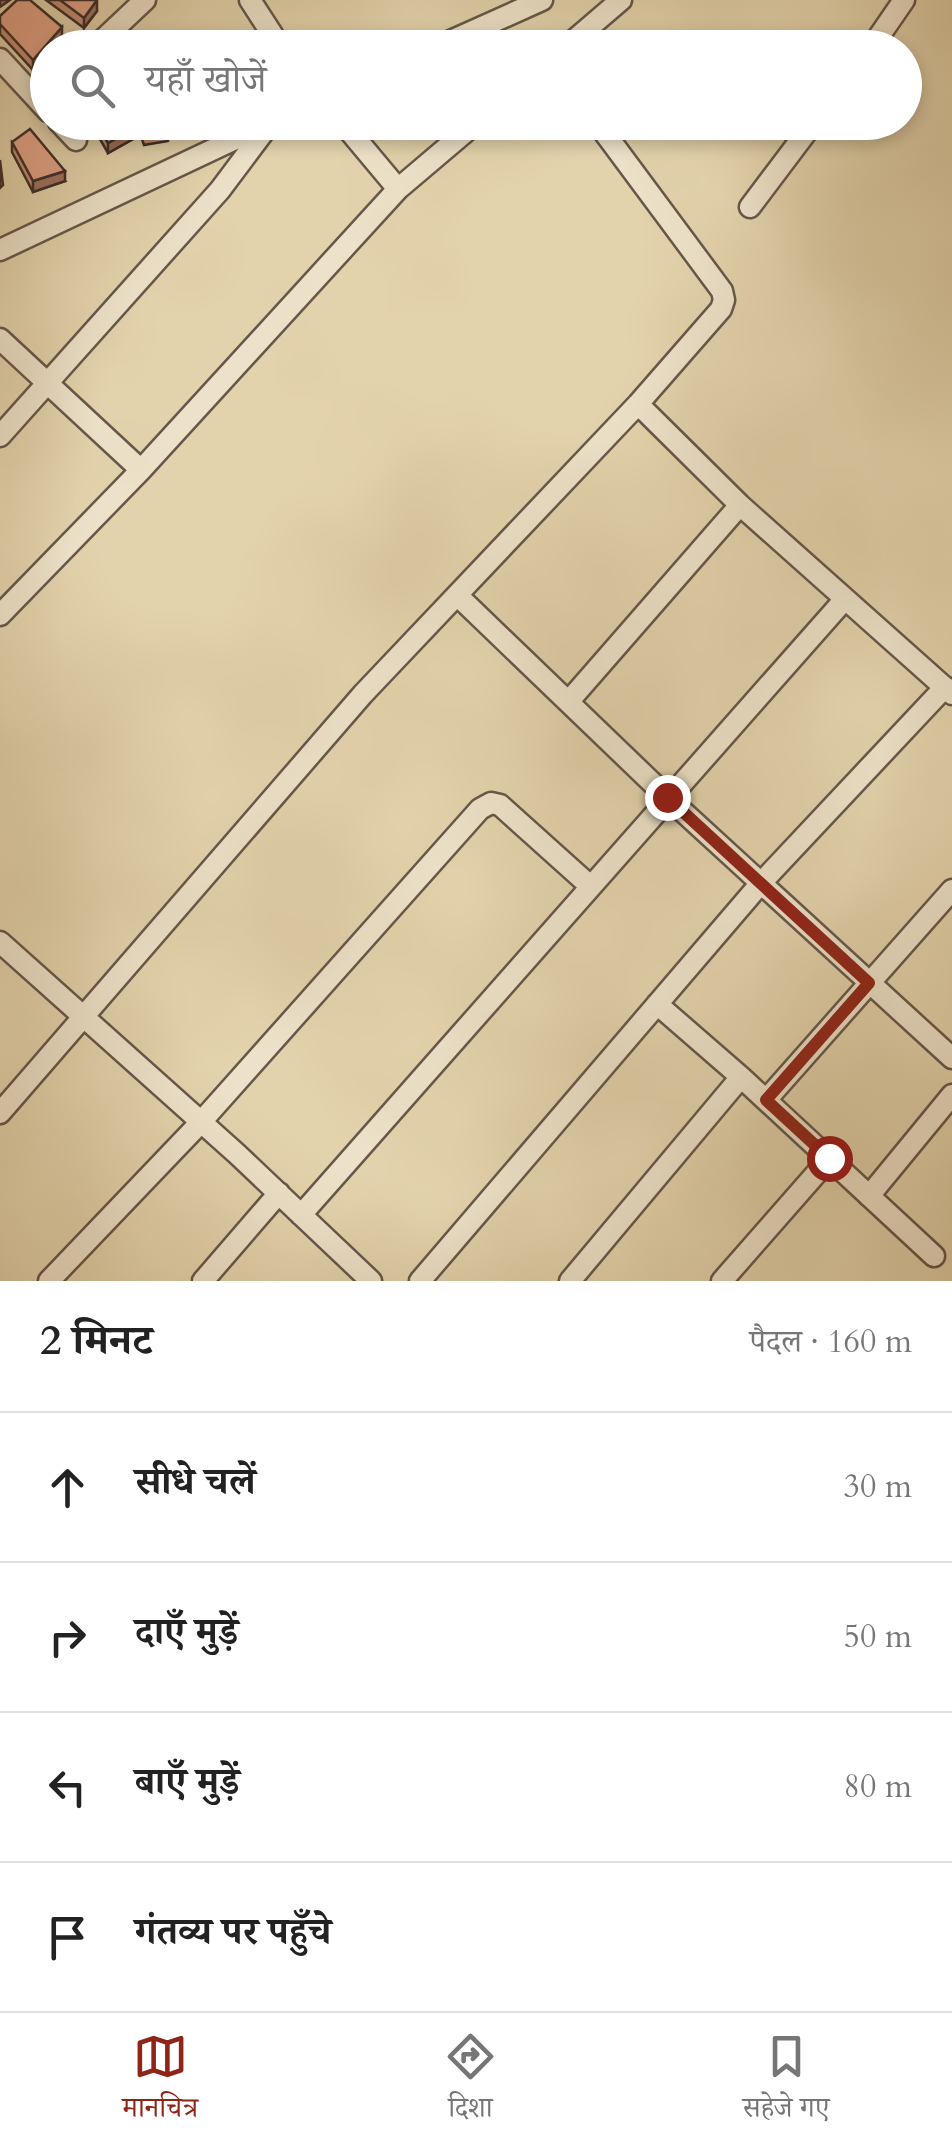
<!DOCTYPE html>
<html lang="hi">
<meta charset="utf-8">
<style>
body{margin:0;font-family:Cardo,"Noto Serif Devanagari",serif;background:#f2f2f2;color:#222}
.stop{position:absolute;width:30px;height:30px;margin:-22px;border:8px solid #8f2418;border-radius:50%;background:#fff}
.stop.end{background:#8f2418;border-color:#fff;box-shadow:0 2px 10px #0008}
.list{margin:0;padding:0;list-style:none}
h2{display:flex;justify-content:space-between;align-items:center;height:130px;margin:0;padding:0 40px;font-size:42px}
h2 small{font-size:32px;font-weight:400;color:#767676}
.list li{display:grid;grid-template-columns:65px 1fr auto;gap:30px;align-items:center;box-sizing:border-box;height:150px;padding:0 40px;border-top:2px solid #e0e0e0}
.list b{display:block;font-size:38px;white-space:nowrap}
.list em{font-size:32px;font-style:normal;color:#767676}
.icon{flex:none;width:55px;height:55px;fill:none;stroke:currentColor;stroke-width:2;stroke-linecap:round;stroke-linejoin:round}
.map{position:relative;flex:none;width:952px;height:1281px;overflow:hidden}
.search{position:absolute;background:#fff;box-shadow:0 5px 15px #0003;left:30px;right:30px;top:30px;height:110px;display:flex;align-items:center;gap:25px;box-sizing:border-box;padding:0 35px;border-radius:55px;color:#767676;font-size:38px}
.sheet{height:730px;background:#fff}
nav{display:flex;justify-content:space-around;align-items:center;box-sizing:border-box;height:140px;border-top:2px solid #e0e0e0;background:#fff;font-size:28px;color:#767676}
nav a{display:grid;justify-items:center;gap:5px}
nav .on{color:#8f2418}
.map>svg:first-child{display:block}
</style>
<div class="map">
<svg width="952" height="1281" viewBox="0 0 952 1281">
<rect width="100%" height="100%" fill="#e3d3ac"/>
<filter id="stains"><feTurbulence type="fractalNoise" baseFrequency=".002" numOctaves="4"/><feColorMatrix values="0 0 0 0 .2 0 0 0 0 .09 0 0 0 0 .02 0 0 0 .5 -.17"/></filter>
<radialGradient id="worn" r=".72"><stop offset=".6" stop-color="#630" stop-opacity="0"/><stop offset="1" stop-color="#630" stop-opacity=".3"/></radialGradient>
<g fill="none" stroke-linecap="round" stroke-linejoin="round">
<defs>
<path id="minor" d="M250 0 281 48
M94 48 145 0
M435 48 542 0
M565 48 621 0
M871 48 904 0
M0 59 48 111
M59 122 76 140
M342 122 398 189
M750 207 814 122
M0 250 265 125
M0 339 141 470
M638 404 740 505 952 694
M0 436 220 190 271 122
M458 596 667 797 952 1058
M0 615 141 470 398 189 477 122
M569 701 740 505
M0 942 237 1154 371 1281
M741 1077 934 1256
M766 1100 952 890
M0 1113 363 694 638 404 721 309 724 300 722 291 601 128
M869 1196 952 1095
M301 1215 845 599
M49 1281 201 1122 480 809 491 803 500 805 589 885
M203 1281 279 1193
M420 1281 761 883 945 687
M570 1281 741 1077 657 1004
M722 1281 829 1159"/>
</defs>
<use href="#minor" stroke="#65574a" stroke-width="25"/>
<use href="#minor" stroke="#ede2c9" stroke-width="20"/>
</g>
<path fill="#c18c75" stroke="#3b2e29" stroke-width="2.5" d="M46 0H96L97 11 84 28Z
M0 16 62 37 53 48H48L33 70 0 34Z
M90 122H129L133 139 108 153Z
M136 122H163L168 130V141L144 145Z
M12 142 65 181 33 192 12 152Z"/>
<path fill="#9d725f" stroke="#3b2e29" stroke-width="2.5" d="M0 0H10L0 7Z
M97 0V11L84 28V18Z
M62 27V37L53 48H48V53L33 70V60Z
M133 129V139L108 153V143Z
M65 171V181L33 192V181Z"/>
<path fill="#e0a388" stroke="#3b2e29" stroke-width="2.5" d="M17 0H30L62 27 33 60 0 24V16Z
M60 0H97L84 18Z
M95 122H129L133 129 108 143Z
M140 122H163L168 130 144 134Z
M30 129 65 171 33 181 12 142Z
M0 160 3 185 0 188Z"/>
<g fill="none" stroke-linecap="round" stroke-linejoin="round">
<path stroke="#8f2418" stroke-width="12" d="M667 797 869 983 766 1100 829 1158"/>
</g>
<rect width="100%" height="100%" filter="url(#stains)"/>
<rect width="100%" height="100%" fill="url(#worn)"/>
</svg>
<div class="stop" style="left:829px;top:1158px"></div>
<div class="stop end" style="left:667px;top:797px"></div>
<div class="search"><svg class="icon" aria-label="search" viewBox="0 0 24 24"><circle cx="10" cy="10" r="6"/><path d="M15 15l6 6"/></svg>यहाँ खोजें</div>
</div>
<section class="sheet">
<h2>2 मिनट<small>पैदल · 160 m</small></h2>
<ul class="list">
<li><svg class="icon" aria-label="ahead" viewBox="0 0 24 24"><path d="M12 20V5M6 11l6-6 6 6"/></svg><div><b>सीधे चलें</b></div><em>30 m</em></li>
<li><svg class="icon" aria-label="right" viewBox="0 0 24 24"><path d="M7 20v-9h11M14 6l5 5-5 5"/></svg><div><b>दाएँ मुड़ें</b></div><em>50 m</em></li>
<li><svg class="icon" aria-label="left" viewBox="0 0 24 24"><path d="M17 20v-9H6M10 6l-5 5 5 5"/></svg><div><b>बाएँ मुड़ें</b></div><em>80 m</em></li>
<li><svg class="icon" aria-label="arrive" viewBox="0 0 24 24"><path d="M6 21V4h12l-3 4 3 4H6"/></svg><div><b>गंतव्य पर पहुँचे</b></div></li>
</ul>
</section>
<nav>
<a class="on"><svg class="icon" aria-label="map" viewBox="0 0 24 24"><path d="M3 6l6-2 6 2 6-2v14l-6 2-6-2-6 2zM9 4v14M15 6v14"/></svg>मानचित्र</a>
<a><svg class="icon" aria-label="directions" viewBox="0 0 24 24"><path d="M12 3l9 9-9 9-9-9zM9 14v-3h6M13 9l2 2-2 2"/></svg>दिशा</a>
<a><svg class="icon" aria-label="saved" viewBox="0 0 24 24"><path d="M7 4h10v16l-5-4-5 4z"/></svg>सहेजे गए</a>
</nav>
